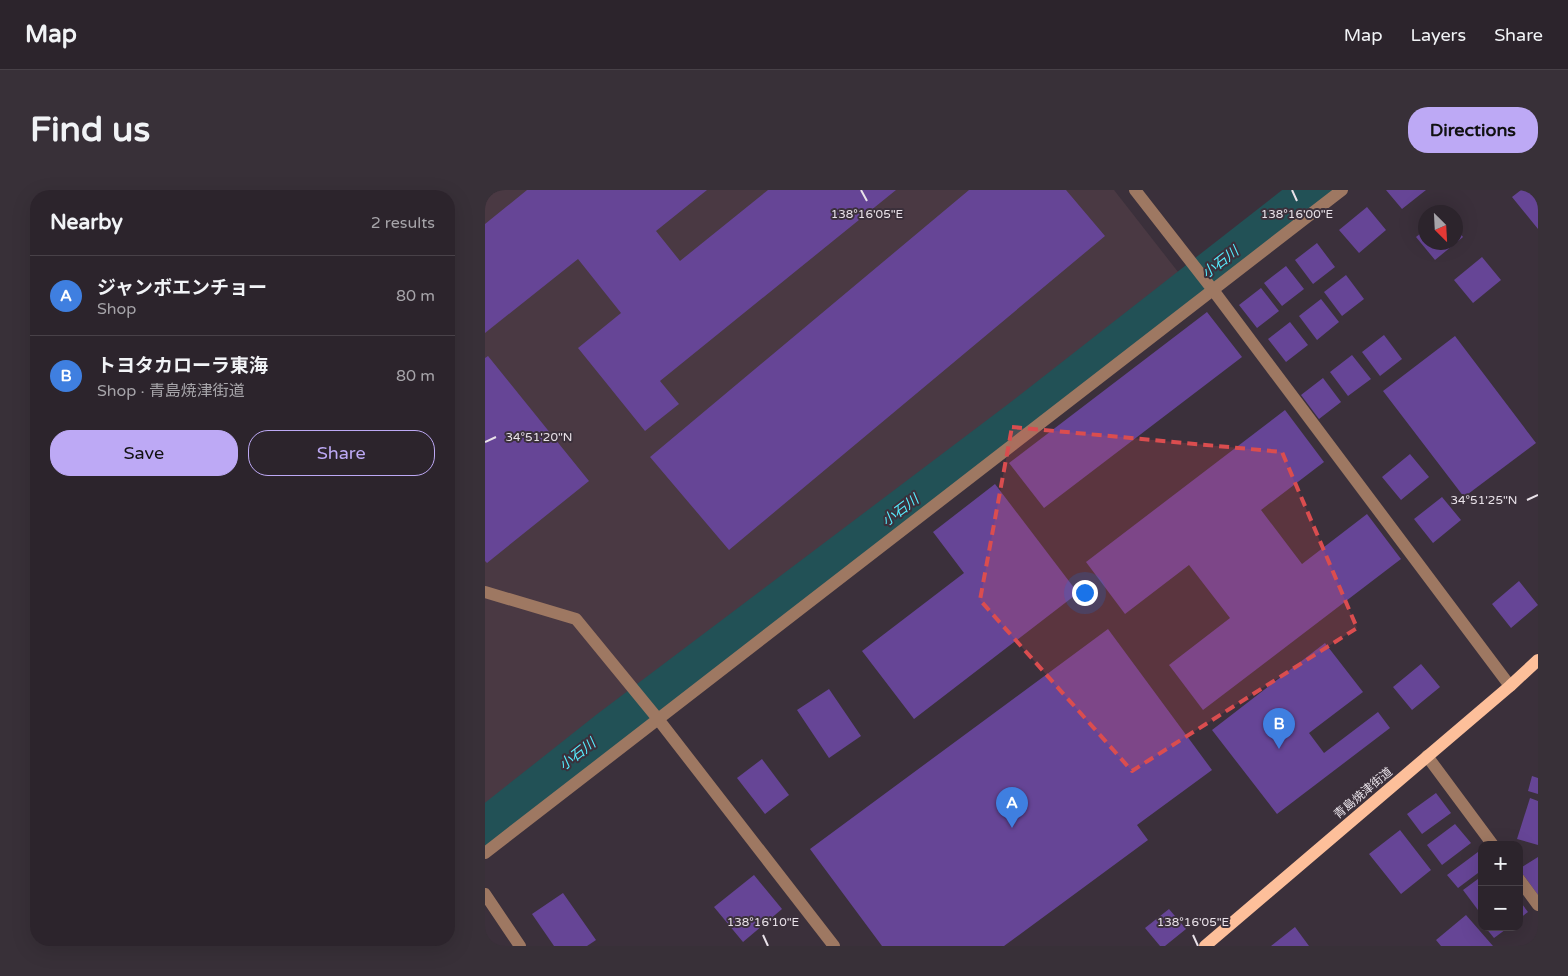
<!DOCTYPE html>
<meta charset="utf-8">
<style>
body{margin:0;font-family:"Varela Round","Noto Sans JP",sans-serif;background:#383038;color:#f1f3f6}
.controls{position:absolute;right:15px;bottom:15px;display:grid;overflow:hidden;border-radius:10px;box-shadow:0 5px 20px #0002}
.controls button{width:45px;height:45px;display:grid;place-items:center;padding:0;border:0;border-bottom:1px solid #484148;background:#2c242c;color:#f1f3f6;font:25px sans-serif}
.compass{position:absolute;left:933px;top:15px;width:45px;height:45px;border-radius:50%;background:#2c242c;box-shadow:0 5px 20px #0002;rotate:156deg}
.you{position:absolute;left:599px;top:402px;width:18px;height:18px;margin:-12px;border:4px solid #fff;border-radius:50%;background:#1a73e8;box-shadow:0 0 0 8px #1a73e833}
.badge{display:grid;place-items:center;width:32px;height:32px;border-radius:50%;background:#bda9f5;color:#fff;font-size:16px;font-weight:700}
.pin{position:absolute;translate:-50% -41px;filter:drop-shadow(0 1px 2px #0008)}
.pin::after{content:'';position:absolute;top:26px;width:18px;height:15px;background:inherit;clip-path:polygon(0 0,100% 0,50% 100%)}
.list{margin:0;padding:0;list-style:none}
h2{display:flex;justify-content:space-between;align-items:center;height:65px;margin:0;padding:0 20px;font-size:21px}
h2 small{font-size:16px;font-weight:400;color:#a6a4a9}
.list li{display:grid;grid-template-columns:32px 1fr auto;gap:15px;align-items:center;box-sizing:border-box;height:80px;padding:0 20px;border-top:1px solid #484148}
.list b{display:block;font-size:19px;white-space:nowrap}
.list p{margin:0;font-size:16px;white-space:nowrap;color:#a6a4a9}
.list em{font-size:16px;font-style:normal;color:#a6a4a9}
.actions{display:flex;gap:10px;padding:15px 20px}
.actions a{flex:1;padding:11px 0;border:1px solid #bda9f5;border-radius:20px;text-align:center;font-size:18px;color:#bda9f5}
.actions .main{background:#bda9f5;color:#111}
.map{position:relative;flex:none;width:1053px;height:756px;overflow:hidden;border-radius:20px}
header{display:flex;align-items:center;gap:30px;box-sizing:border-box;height:70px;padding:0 25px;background:#2c242c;border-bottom:1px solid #484148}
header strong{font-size:24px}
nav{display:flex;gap:28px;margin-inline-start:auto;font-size:18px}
.intro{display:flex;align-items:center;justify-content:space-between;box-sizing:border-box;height:120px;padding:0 30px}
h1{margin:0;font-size:35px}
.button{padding:12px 22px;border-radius:20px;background:#bda9f5;color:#111;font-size:18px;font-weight:700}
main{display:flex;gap:30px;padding:0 30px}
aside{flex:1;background:#2c242c;border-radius:20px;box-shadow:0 5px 20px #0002}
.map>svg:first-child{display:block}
</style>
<header>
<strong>Map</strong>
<nav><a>Map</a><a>Layers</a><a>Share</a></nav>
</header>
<div class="intro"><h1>Find us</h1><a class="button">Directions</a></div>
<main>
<aside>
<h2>Nearby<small>2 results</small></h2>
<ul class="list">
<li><span class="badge" style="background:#3f7fe0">A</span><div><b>ジャンボエンチョー</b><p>Shop</p></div><em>80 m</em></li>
<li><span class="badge" style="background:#3f7fe0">B</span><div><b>トヨタカローラ東海</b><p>Shop · 青島焼津街道</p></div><em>80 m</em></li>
</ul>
<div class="actions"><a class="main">Save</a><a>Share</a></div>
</aside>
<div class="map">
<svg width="1053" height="756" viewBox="0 0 1053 756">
<rect width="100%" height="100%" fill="#3b303b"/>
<path fill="#4a3943" d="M0 0H629L697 87 0 616Z"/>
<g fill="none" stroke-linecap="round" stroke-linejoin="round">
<path stroke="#225156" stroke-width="38" d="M0 637 124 539 535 229 828 0"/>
</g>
<path fill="#664596" d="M42 0H222L171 41 195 71 283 0H411L175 191 194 214 160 241 93 158 136 123 93 69 0 143V34Z
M484 0H581L620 46 244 360 165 267Z
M901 0H941L917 19Z
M1036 0H1045L1053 10V39L1027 7Z
M882 17 901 40 874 63 854 40Z
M971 38 978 47 950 70 931 47 941 39V52H971Z
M832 53 850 77 828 94 810 70Z
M997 67 1016 90 988 113 969 90Z
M801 76 819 99 797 116 779 93Z
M861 85 879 109 857 126 839 102Z
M776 98 794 121 772 138 754 115Z
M836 109 854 132 832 150 814 126Z
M722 122 757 167 559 318 524 273Z
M805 132 823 155 801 172 783 149Z
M899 145 917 169 895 186 877 162Z
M970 146 1051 253 979 307 898 201Z
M867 165 886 189 863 206 845 182Z
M3 166 104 291 2 373 0 371V168Z
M838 188 856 212 834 229 816 205Z
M800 220 839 272 776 320 817 374 882 324 916 369 718 520 684 475 745 428 704 375 640 424 601 372Z
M925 264 944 287 916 310 897 287Z
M510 294 593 403 429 529 377 461 479 383 448 342Z
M957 307 976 330 948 353 929 329Z
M1034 391 1053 415 1026 438 1007 414Z
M623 439 727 580 652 635 663 650 519 756H397L325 659Z
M840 453 878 502 824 543 839 563 893 522 905 538 792 624 727 540Z
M936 474 955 497 927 520 908 497Z
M344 499 376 546 344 568 312 520Z
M277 569 304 605 280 624 252 588Z
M1047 586 1053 588V604L1043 601Z
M951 603 966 623 937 644 922 624Z
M1045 608 1053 611V655L1032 649Z
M970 634 986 653 957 675 942 655Z
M915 640 946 680 916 704 884 664Z
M997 659V680L973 698 962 685Z
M1053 667V705L1034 679Z
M269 685 297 719 258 752 229 717Z
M997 686V717L993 720 978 700Z
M78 703 111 750 102 756H69L47 724Z
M1034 710 1043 722 1034 729Z
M684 719 701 739 680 756H675L660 738Z
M981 725 1008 756H956L951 750Z
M810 737 824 756H786Z
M1000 737H1024L1009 748Z"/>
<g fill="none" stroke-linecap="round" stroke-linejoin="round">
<path stroke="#9e7862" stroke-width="12" d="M650 0 728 100 1025 496
M0 402 91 429 173 529 349 756
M942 566 1008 655
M0 663 857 0
M1034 689 1053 715
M0 704 35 756"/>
<path stroke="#fdbf9a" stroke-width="12" d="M720 756 1025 496 1053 470"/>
</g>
<path fill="#da4d4f" fill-opacity="0.2" stroke="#da4d4f" stroke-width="4" stroke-dasharray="10 6" stroke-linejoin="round" d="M527 237 797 262 872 438 647 581 495 410Z"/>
<path fill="none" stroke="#e9e2e9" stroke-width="2" d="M376 0 382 11M807 0 812 11M0 252 11 247M1042 310 1053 305M278 745 283 756M708 745 713 756"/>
<g text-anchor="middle" stroke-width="4" stroke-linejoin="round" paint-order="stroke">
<g font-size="12" fill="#e9e2e9" stroke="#3b303b">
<text transform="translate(878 603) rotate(-40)" y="4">青島焼津街道</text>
</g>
<g font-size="14" font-style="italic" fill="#56edfe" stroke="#3b303b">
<text transform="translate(735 72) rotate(-38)" y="5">小石川</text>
<text transform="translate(415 320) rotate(-37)" y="5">小石川</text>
<text transform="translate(92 564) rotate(-38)" y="5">小石川</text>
</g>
</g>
<g font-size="12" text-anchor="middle" fill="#e9e2e9" stroke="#3b303b" stroke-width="4" stroke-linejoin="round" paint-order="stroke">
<text x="382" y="28">138°16'05"E</text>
<text x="812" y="28">138°16'00"E</text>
<text x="54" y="251">34°51'20"N</text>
<text x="999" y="314">34°51'25"N</text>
<text x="278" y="736">138°16'10"E</text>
<text x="708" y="736">138°16'05"E</text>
</g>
</svg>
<div class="controls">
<button>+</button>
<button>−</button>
</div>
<svg class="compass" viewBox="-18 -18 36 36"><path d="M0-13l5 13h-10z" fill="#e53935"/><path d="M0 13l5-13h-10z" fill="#a6a4a9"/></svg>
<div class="you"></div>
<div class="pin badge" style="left:527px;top:638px;background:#3f7fe0">A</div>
<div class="pin badge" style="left:794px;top:559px;background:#3f7fe0">B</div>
</div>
</main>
